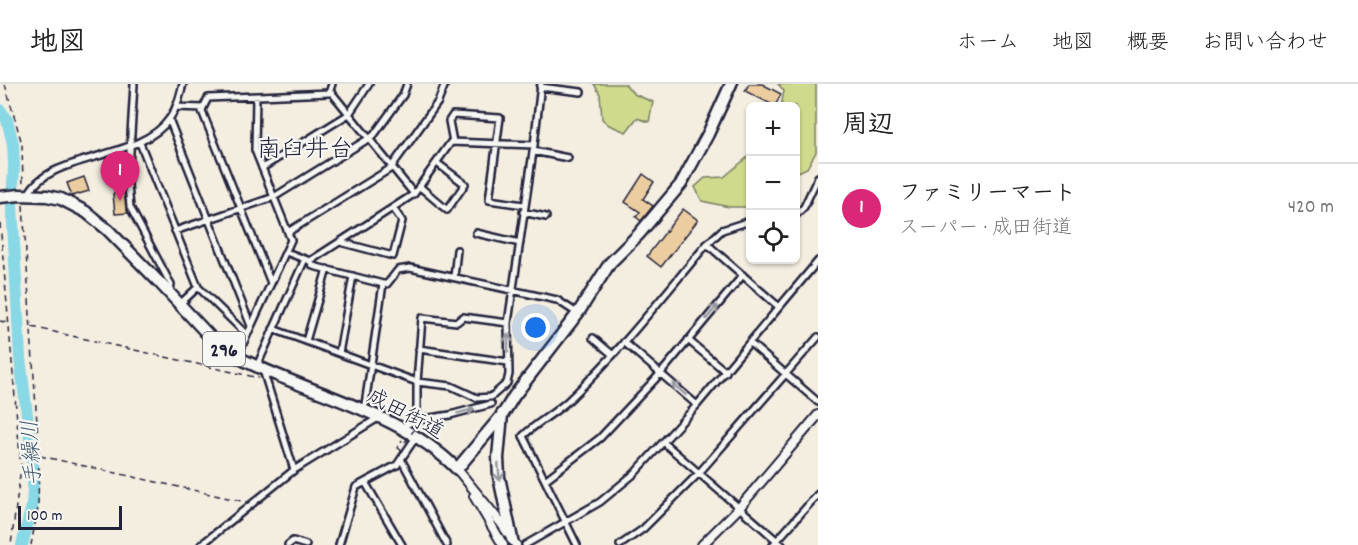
<!DOCTYPE html>
<html lang="ja">
<meta charset="utf-8">
<style>
body{margin:0;font-family:Dekko,"Klee One",sans-serif;background:#f6f6f6;color:#222}
.controls{position:absolute;right:18px;top:18px;display:grid;overflow:hidden;border-radius:9px;box-shadow:0 2px 4px #0004}
.controls button{width:54px;height:54px;display:grid;place-items:center;padding:0;border:0;border-bottom:2px solid #e0e0e0;background:#fff;color:#222;font:30px sans-serif}
.scale{position:absolute;left:18px;bottom:15px;width:104px;box-sizing:border-box;padding-left:6px;border:3px solid #22223b;border-top:0;font-size:16px;line-height:21px;white-space:nowrap;color:#22223b;-webkit-text-stroke:4px #f6f6f2;paint-order:stroke}
.you{position:absolute;left:536px;top:244px;width:21px;height:21px;margin:-15px;border:4px solid #fff;border-radius:50%;background:#1a73e8;box-shadow:0 0 0 9px #1a73e833}
.badge{display:grid;place-items:center;width:39px;height:39px;border-radius:50%;background:#db2777;color:#fff;font-size:20px;font-weight:700}
.pin{position:absolute;translate:-50% -50px;filter:drop-shadow(0 2px 3px #0008)}
.pin::after{content:'';position:absolute;top:32px;width:21px;height:18px;background:inherit;clip-path:polygon(0 0,100% 0,50% 100%)}
.list{margin:0;padding:0;list-style:none}
h2{display:flex;justify-content:space-between;align-items:center;height:78px;margin:0;padding:0 24px;font-size:26px}
h2 small{font-size:20px;font-weight:400;color:#767676}
.list li{display:grid;grid-template-columns:39px 1fr auto;gap:18px;align-items:center;box-sizing:border-box;height:90px;padding:0 24px;border-top:2px solid #e0e0e0}
.list b{display:block;font-size:22px;white-space:nowrap}
.list p{margin:0;font-size:20px;white-space:nowrap;color:#767676}
.list em{font-size:20px;font-style:normal;color:#767676}
.icon{flex:none;width:33px;height:33px;fill:none;stroke:currentColor;stroke-width:2;stroke-linecap:round;stroke-linejoin:round}
.map{position:relative;flex:none;width:818px;height:461px;overflow:hidden}
header{display:flex;align-items:center;gap:36px;box-sizing:border-box;height:84px;padding:0 30px;background:#fff;border-bottom:2px solid #e0e0e0}
header strong{font-size:28px}
nav{display:flex;gap:33px;margin-inline-start:auto;font-size:21px}
main{display:flex}
aside{flex:1;background:#fff}
.map>svg:first-child{display:block}
</style>
<header>
<strong>地図</strong>
<nav><a>ホーム</a><a>地図</a><a>概要</a><a>お問い合わせ</a></nav>
</header>
<main>
<div class="map">
<svg width="818" height="461" viewBox="0 0 818 461">
<rect width="100%" height="100%" fill="#f4eee1"/>
<filter id="ink" filterUnits="userSpaceOnUse"><feTurbulence type="fractalNoise" baseFrequency=".0167" numOctaves="2"/><feDisplacementMap in="SourceGraphic" scale="12" xChannelSelector="R" yChannelSelector="G"/><feConvolveMatrix kernelMatrix="1 2 1 2 8 2 1 2 1" color-interpolation-filters="sRGB"/></filter>
<g filter="url(#ink)">
<path fill="#cfda8d" stroke="#787e64" stroke-width="1.5" d="M594 0H625L634 10 653 18 649 38 637 34 626 48 609 41 602 35 600 10Z
M778 0H816V68L807 84 796 89V22H781L784 7Z
M750 71V117L746 123H729L702 117 695 103 705 94 724 93Z"/>
<g fill="none" stroke-linecap="round" stroke-linejoin="round">
<path stroke="#89d8e6" stroke-width="12" d="M0 26 7 36 13 60 14 81 12 120 20 274 34 388 32 422 22 461"/>
</g>
<path fill="#eccd9f" stroke="#22223b" stroke-width="1.5" d="M749 0H762L781 10 775 22 745 7Z
M643 90 654 98 643 115 653 122 641 137 636 133 640 128 625 118Z
M84 93 89 107 72 112 67 99Z
M124 109 128 129 115 130 113 110Z
M683 125 698 136 661 183 647 172Z"/>
<g fill="none" stroke-linecap="round" stroke-linejoin="round">
<defs>
<path id="street" d="M134 0 128 101 130 123 168 195 171 200 170 208
M540 3 581 8
M329 9H332L414 110
M176 23 203 24 208 14 329 9 332 0
M203 24 202 27 271 199
M169 35 251 242
M453 58 449 37 453 31 500 34 489 116 524 121
M140 59 198 203 247 251
M533 67 568 74
M392 82 438 18 445 0
M262 84 349 30 369 0
M419 102 447 126 465 100 437 79
M28 111C48 68 140 78 170 34 177 24 180 12 183 0
M523 128 546 133
M796 131 804 123 818 93
M175 147 274 113 368 55 374 51 403 11 407 0
M288 148 393 83
M476 149 520 159
M340 158 393 172 402 137 393 124
M707 160 779 223
M286 168 310 177 414 110 451 58 534 61
M310 177 313 182 383 200 364 327
M454 193 457 166
M383 200H387L398 186 410 184 557 216 577 229
M180 220 198 203
M273 245 417 298 451 302 477 314 491 313 507 299 509 290 508 239 534 61 541 0
M593 254 613 271
M688 256 726 288
M306 257 327 185
M624 258 697 321
M750 259 818 318
M419 265 508 278
M339 269 353 192
M237 273 291 156 255 66 256 12
M257 282 305 175
M263 286 294 386
M417 336V298L422 234 457 238 463 233 508 239
M401 343 417 336 450 331 491 320
M663 358 782 461
M401 375 447 461
M545 396 600 354 661 289 743 191
M365 398 402 461
M201 461 294 386 378 334
M288 461 293 457 306 461
M339 461 356 403 397 381 416 353
M525 461 600 418 634 390 697 321 818 177
M577 461 523 352C538 337 558 328 573 312 622 265 663 212 707 160L722 146 750 137
M620 461 643 445 699 389 818 253
M773 461 818 410"/>
<path id="secondary" d="M457 385 501 439 516 461
M474 412 503 461
M702 461 739 424 818 331"/>
<path id="highway" d="M0 113 20 111 47 112 61 115 86 128 108 146 159 198 214 257 230 269C302 309 398 325 457 385L503 330 514 312 578 229 610 179 639 150 681 100 708 50 731 0
M502 330 498 374 499 393 512 455"/>
</defs>
<use href="#street" stroke="#22223b" stroke-width="10"/>
<use href="#secondary" stroke="#22223b" stroke-width="12"/>
<use href="#highway" stroke="#22223b" stroke-width="15"/>
<path stroke="#22223b" stroke-width="1.5" stroke-dasharray="6 4.5" stroke-linecap="butt" d="M5 0 22 60 23 101
M23 121 39 371 38 424 31 461
M0 139 21 383 11 461
M0 237 9 239
M32 243 259 294
M418 342 431 346
M401 366 398 364 402 356
M40 372 246 418"/>
<use href="#street" stroke="#f6f6f2" stroke-width="5"/>
<use href="#secondary" stroke="#f6f6f2" stroke-width="8"/>
<use href="#highway" stroke="#f6f6f2" stroke-width="10"/>
<path stroke="#22223b" stroke-width="1.5" stroke-dasharray="6 4.5" stroke-linecap="butt" d="M405 358 417 342"/>
</g>
<defs><path id="oneway-shaft" d="M-6 0H5M1.5-3L5.5 0L1.5 3" fill="none" stroke-width="1.6" stroke-linecap="round" stroke-linejoin="round" transform="scale(1.5)"/></defs>
<g stroke="#9797a0">
<use href="#oneway-shaft" transform="translate(712 228) rotate(-50)"/>
<use href="#oneway-shaft" transform="translate(508 259) rotate(-90)"/>
<use href="#oneway-shaft" transform="translate(679 305) rotate(-139)"/>
<use href="#oneway-shaft" transform="translate(466 327) rotate(-15)"/>
<use href="#oneway-shaft" transform="translate(499 388) rotate(85)"/>
</g>
</g>
<g text-anchor="middle" stroke-width="4.5" stroke-linejoin="round" paint-order="stroke">
<rect fill="#f6f6f2" stroke="#626272" stroke-width="1.5" x="203" y="248" width="42" height="34" rx="4.5"/>
<g font-size="20" font-weight="bold" fill="#22223b">
<text x="224" y="272">296</text>
</g>
<g font-size="21" fill="#22223b" stroke="#f6f6f2">
<text transform="translate(406 329) rotate(28)" y="7">成田街道</text>
</g>
<g font-size="22" font-style="italic" fill="#41596e" stroke="#f6f6f2">
<text transform="translate(30 369) rotate(-94)" y="8">手繰川</text>
</g>
<g font-size="24" fill="#22223b" stroke="#f6f6f2">
<text x="305" y="72">南臼井台</text>
</g>
</g>
</svg>
<div class="controls">
<button>+</button>
<button>−</button>
<button><svg class="icon" aria-label="locate" viewBox="0 0 24 24"><circle cx="12" cy="12" r="6"/><path d="M12 2v4M12 18v4M2 12h4M18 12h4"/></svg></button>
</div>
<div class="scale">100 m</div>
<div class="you"></div>
<div class="pin badge" style="left:120px;top:117px">1</div>
</div>
<aside>
<h2>周辺<small></small></h2>
<ul class="list">
<li><span class="badge">1</span><div><b>ファミリーマート</b><p>スーパー · 成田街道</p></div><em>420 m</em></li>
</ul>
</aside>
</main>
